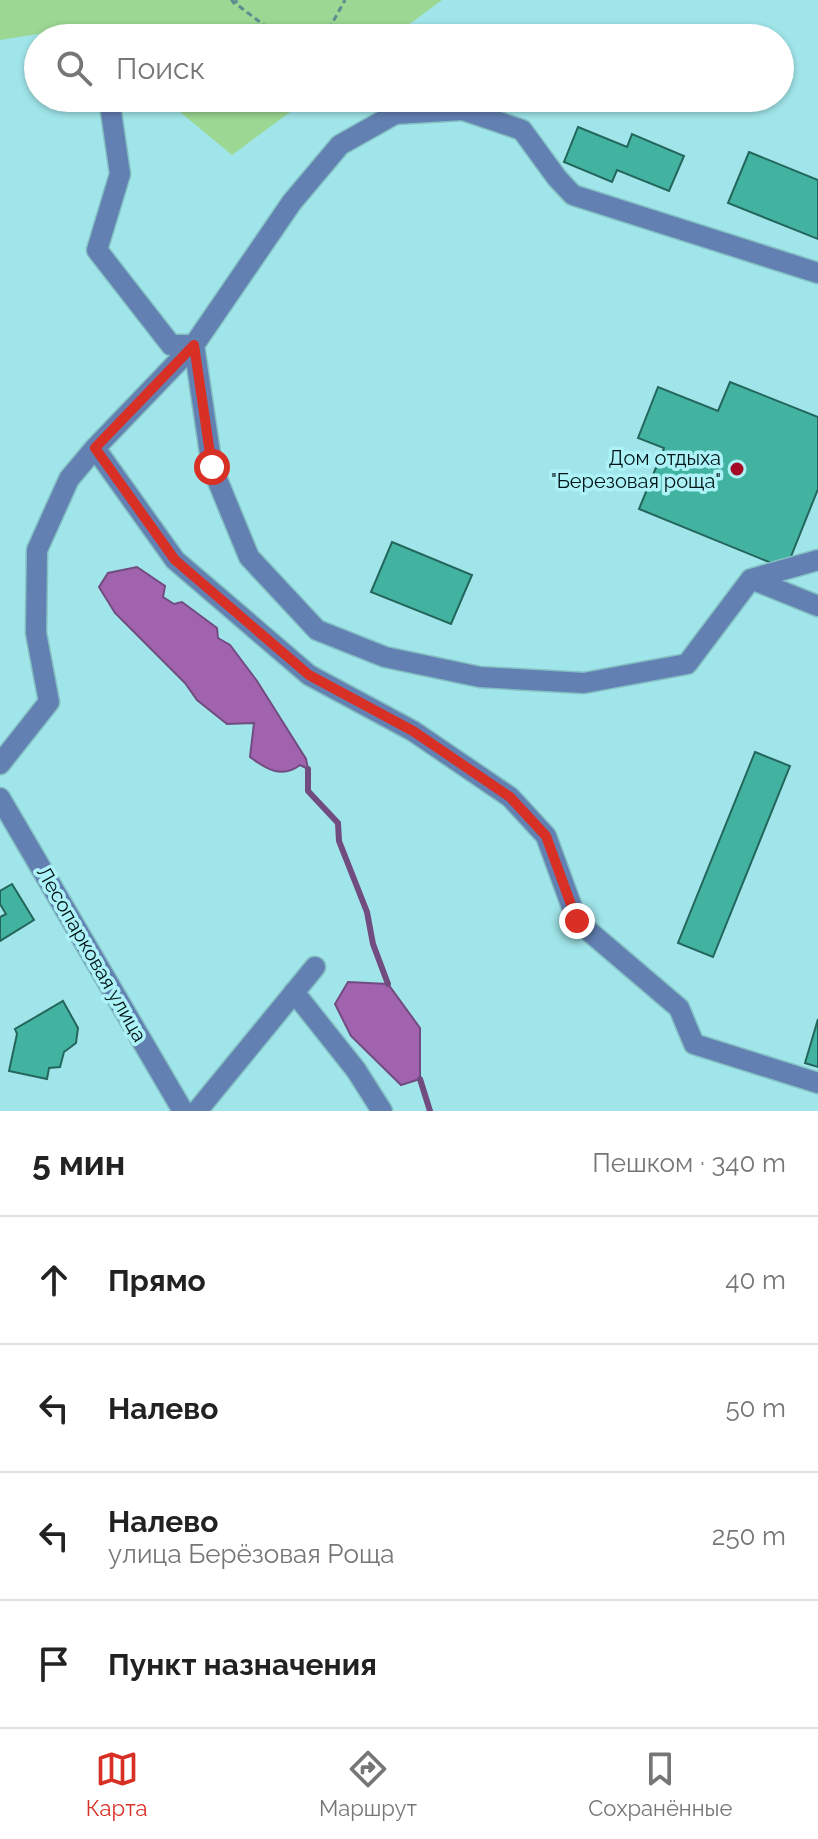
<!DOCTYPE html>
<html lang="ru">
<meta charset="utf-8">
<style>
body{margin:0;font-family:Raleway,sans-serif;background:#f6f6f6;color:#222}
.stop{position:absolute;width:24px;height:24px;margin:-18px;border:6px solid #d93025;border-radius:50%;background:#fff}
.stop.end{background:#d93025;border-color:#fff;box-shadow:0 2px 8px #0008}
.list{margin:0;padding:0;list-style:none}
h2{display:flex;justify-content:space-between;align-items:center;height:104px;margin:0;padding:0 32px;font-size:34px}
h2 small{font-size:26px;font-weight:400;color:#767676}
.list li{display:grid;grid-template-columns:52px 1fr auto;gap:24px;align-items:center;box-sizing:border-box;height:128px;padding:0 32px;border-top:2px solid #e0e0e0}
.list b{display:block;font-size:30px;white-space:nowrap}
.list p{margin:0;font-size:26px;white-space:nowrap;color:#767676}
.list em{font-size:26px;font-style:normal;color:#767676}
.icon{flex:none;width:44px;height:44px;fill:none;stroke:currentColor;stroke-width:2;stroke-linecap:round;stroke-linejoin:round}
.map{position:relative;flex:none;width:818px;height:1111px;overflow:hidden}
.search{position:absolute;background:#fff;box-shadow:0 2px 6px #0004;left:24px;right:24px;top:24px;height:88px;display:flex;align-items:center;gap:20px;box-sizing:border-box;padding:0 28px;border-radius:44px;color:#767676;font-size:30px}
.sheet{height:616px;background:#fff}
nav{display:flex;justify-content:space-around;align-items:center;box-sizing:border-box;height:112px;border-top:2px solid #e0e0e0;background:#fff;font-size:22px;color:#767676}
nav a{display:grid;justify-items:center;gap:4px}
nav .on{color:#d93025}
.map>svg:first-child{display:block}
</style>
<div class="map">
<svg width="818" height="1111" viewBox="0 0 818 1111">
<rect width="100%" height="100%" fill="#a0e5e9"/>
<path fill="#9cd793" d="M0 0H442L391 38H89L76 28 0 40Z
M163 98H309L232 155Z"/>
<path fill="#a263ae" stroke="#714c81" stroke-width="2" d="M137 567 165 586 163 597 174 604 182 602 217 628 218 638 230 645 257 681 306 759 308 769 300 765C282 779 266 769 250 757L254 723 227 724 197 700 185 683 115 613 99 587 108 573Z
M348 982 388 984 420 1028V1079L401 1085 351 1036 335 1004Z"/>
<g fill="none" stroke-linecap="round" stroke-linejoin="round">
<path stroke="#714c81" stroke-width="6" d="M308 769V791L338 823 339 841 367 912 373 944 388 984
M420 1079 430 1111"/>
</g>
<path fill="#43b3a1" stroke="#24665c" stroke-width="2" d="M578 127 627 147 632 134 684 156 669 191 617 170 612 182 564 162Z
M749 152 818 180V239L728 203Z
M730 382 818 417V489L786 569 639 509 664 448 638 438 658 387 718 411Z
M392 542 472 575 451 624 371 592Z
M755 752 790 766 713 957 678 943Z
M12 884 34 920 0 941V917L6 914 0 904V891Z
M63 1001 78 1028 76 1043 64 1052 60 1067 49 1068 47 1079 9 1071 17 1034 15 1029Z
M818 1019V1067L805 1063Z"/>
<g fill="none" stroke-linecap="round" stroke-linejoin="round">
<defs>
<path id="minor" d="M109 98 120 174 97 250 171 345H194L212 467 249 557 317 630 385 657 480 677 584 683 687 664 751 579 818 560
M95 448 175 560 309 675 413 731 510 797 546 836 577 921 679 1008 694 1044 818 1083
M751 579 818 606
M0 764 49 702 36 633 37 550 69 479 95 448 194 345 292 202 340 145 395 114 463 110 522 130 557 178 573 195 818 273
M0 798 183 1111
M294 992 356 1070 382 1111
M197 1111 315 967"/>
</defs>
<use href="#minor" stroke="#83c0c3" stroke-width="23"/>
<path stroke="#5c8d90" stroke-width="3" stroke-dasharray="6 4" stroke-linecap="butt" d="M231 0 281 38
M232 3 241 0
M324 38 345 0
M348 98 360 114"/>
<use href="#minor" stroke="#6380b3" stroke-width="20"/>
</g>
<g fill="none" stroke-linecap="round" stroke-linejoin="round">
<path stroke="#d93025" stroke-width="10" d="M212 467 194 345 95 448 175 560 309 675 413 731 510 797 546 836 577 921"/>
</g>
<circle fill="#a40926" stroke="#adf2f7" stroke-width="3" cx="737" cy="469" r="8"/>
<g text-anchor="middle" stroke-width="7" stroke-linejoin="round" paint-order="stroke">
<g font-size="20" fill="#001517" stroke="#adf2f7" text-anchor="end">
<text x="721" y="465">Дом отдыха<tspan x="721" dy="23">"Березовая роща"</tspan></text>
</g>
<g font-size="20" fill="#001517" stroke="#adf2f7">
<text transform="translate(92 954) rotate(60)" y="7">Лесопарковая улица</text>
</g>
</g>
</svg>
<div class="stop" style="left:212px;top:467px"></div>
<div class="stop end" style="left:577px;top:921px"></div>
<div class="search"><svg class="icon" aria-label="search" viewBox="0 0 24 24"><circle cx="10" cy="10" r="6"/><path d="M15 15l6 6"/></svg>Поиск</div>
</div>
<section class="sheet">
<h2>5 мин<small>Пешком · 340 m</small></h2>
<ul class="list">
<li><svg class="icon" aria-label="ahead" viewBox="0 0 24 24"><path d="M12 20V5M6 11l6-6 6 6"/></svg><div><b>Прямо</b></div><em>40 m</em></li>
<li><svg class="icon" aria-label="left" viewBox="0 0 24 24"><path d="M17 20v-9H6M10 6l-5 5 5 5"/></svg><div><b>Налево</b></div><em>50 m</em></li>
<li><svg class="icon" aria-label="left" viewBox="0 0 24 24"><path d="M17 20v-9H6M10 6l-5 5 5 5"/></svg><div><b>Налево</b><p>улица Берёзовая Роща</p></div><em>250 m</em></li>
<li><svg class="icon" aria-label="arrive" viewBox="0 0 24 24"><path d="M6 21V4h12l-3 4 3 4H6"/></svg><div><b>Пункт назначения</b></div></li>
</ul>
</section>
<nav>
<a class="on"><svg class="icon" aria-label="map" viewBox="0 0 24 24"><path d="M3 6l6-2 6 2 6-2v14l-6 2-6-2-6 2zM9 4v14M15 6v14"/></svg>Карта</a>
<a><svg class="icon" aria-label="directions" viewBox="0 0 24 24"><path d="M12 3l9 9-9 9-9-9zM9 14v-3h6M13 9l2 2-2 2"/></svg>Маршрут</a>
<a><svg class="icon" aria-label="saved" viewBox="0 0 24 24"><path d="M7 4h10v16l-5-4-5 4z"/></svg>Сохранённые</a>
</nav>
